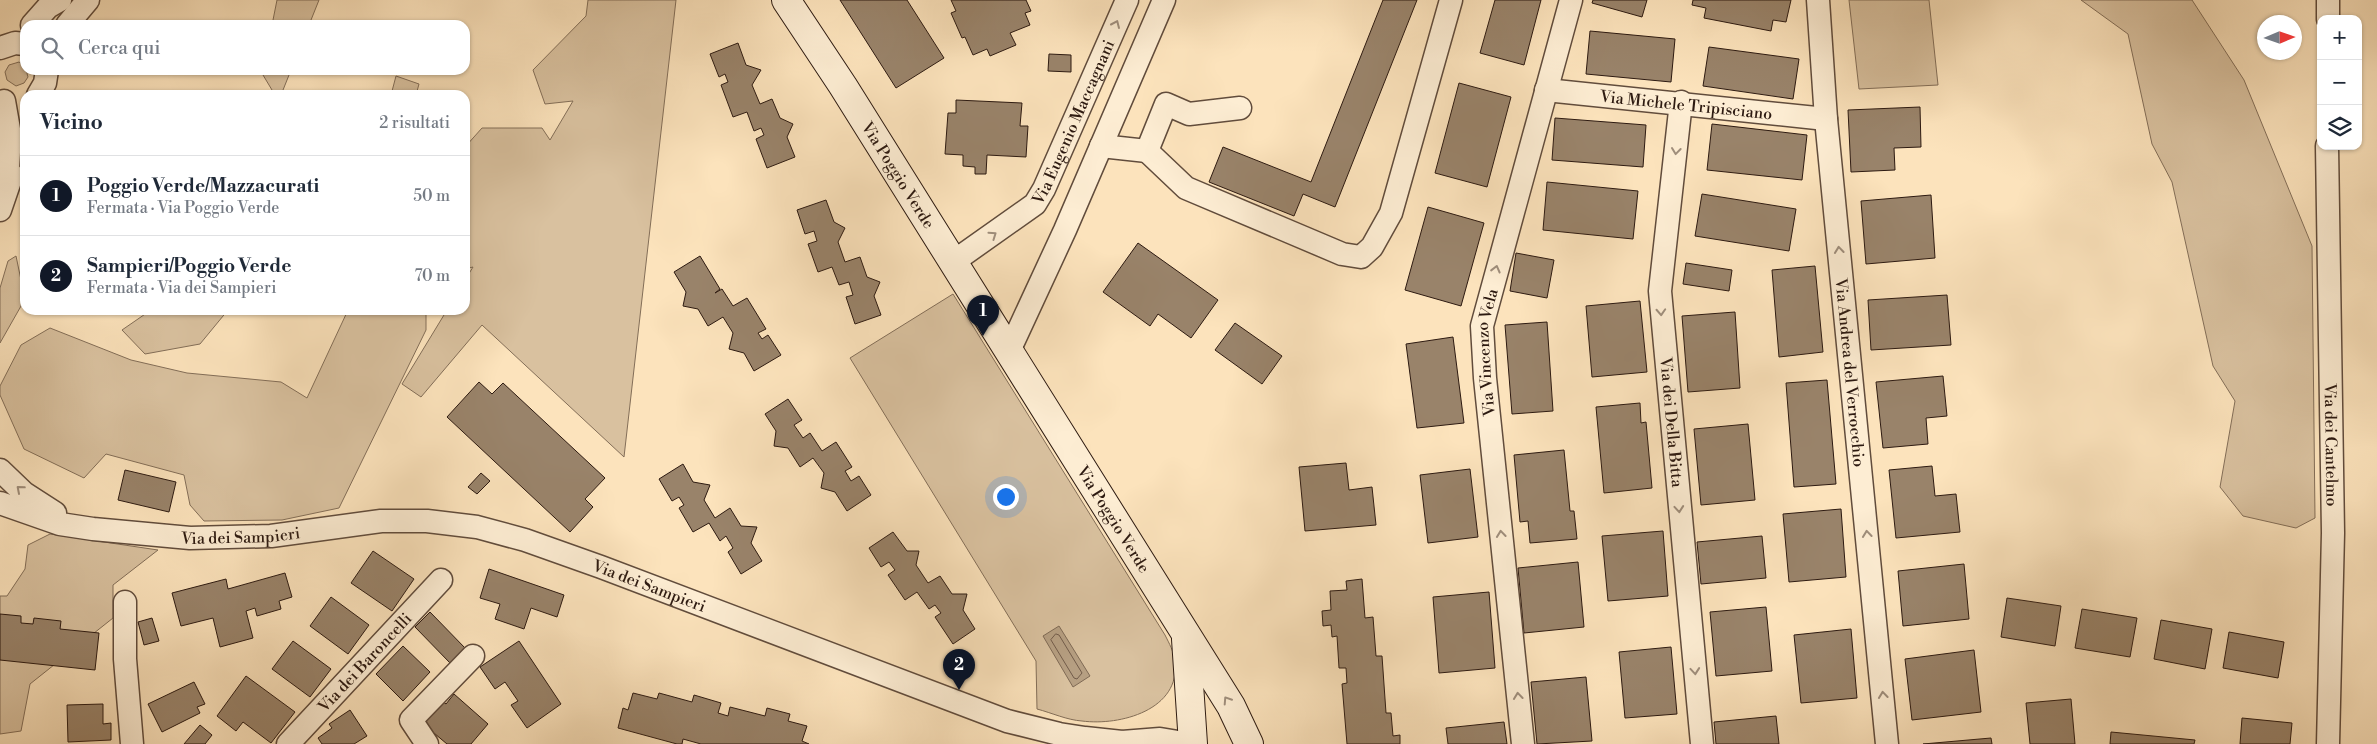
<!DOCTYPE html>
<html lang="it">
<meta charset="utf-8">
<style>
body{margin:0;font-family:"Libre Bodoni",serif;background:#f2f2f3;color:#1f2937}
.controls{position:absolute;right:15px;top:15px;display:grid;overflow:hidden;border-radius:10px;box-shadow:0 1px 4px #0004}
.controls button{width:45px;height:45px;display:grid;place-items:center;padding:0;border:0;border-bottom:1px solid #e0e1e3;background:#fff;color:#1f2937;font:25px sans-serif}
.compass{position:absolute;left:2257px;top:15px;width:45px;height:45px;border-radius:50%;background:#fff;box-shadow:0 1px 4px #0004;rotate:88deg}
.you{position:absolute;left:1005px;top:496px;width:18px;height:18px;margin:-12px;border:4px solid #fff;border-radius:50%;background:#1a73e8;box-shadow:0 0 0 8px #1a73e833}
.badge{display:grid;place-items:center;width:32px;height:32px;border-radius:50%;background:#111827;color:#fff;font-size:16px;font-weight:700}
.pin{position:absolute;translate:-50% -41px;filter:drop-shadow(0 1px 2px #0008)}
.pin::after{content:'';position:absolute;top:26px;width:18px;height:15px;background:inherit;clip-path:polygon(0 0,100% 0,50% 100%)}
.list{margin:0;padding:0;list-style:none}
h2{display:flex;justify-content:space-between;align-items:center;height:65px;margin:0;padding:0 20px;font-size:21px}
h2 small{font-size:16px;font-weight:400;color:#747a83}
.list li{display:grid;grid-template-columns:32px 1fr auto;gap:15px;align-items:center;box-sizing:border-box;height:80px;padding:0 20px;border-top:1px solid #e0e1e3}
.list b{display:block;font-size:19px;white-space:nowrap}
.list p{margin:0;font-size:16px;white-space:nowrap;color:#747a83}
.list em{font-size:16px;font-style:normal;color:#747a83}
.icon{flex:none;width:28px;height:28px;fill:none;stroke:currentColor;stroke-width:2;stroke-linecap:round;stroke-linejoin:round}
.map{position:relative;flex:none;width:2377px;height:744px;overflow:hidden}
.search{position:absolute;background:#fff;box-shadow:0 1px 4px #0004;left:20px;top:20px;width:450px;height:55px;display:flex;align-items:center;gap:12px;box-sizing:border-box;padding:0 18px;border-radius:15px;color:#747a83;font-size:19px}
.panel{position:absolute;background:#fff;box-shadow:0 1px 4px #0004;left:20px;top:90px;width:450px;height:225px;border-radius:15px}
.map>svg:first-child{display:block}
</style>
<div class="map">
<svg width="2377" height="744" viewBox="0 0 2377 744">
<rect width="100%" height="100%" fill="#fce3bc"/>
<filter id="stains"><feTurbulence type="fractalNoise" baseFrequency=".004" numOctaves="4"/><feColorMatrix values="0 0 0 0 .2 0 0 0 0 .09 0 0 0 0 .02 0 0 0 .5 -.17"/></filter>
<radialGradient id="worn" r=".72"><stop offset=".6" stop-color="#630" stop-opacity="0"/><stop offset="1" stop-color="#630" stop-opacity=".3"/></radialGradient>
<path fill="#d9c19f" stroke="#836e58" d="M277 0H319L309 25H272Z
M588 0H676L624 457 482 325 421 397 402 384 447 310H465V280L473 267 465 269V147L482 128H542L550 140 573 101 545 104 533 70 586 16Z
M1849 0H1929L1938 85 1859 89Z
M2081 0H2192L2244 80 2312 246 2315 518 2296 528 2243 516 2220 487 2235 401 2213 366 2172 182 2152 144 2128 34Z
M19 62 25 66 28 77 24 83 16 86 7 80 5 72 9 65Z
M264 70H291L281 95H275L263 75Z
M396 76 419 84 416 95H391Z
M16 256 25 299 0 343V288L8 261Z
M953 294 1165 635C1169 643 1174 652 1175 661 1181 710 1120 726 1082 721 1067 720 1052 713 1037 709L1036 661 850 358Z
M151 310H228L200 344 145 354 122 330Z
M348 310H426V330L339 508 282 520 204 521 190 505 184 475 106 454 84 478 24 449 0 395V386L21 345 50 328 131 360 187 373 281 382 307 398Z
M50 534 158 550 113 585V618L30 684 21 731 0 734V596H7L25 569 28 545Z"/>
<path fill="#b69f82" stroke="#7f6a55" d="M1059 626 1090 676 1073 687 1043 636Z"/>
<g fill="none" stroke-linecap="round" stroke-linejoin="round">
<path stroke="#725c4a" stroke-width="1" d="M1056 634 1059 635 1082 673 1077 679 1074 678 1051 640Z"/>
</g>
<path fill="#99836a" stroke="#2d1a11" d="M840 0H907L944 58 896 88Z
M951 0H1026L1031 11 1025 13 1030 25 1010 33 1016 45 990 56 987 49 973 55 965 37 962 38 951 13 956 11Z
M1383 0H1417L1335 207 1303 194 1294 216 1209 182 1223 147 1311 182Z
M1495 0H1541L1524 65 1480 53Z
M1593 0H1647L1642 17 1592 3Z
M1693 0H1791L1786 22 1773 20 1771 31 1704 18 1706 8 1692 5Z
M1590 31 1675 39 1671 82 1586 74Z
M738 43 746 65 761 70 752 85 760 104 772 99 780 118 793 124 787 137 795 157 767 168 756 139 764 135 761 128 754 131 747 112 733 117 721 85 728 82 725 74 719 77 710 54Z
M1709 47 1799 59 1793 99 1703 86Z
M1049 54 1071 55V72L1048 71Z
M1459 83 1511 97 1487 187 1435 173Z
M956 100 1022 103 1020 126H1028L1026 157 987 155 986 174H975V167L963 166V155L945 154 948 113H956Z
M1920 107 1921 147 1894 148 1895 170 1851 172 1848 110Z
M1555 118 1646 125 1643 167 1552 160Z
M1712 124 1807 135 1802 180 1707 170Z
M1547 182 1638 191 1633 239 1543 230Z
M1702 194 1796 209 1789 251 1695 236Z
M1931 195 1935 258 1866 264 1861 201Z
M826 200 834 222 845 228 838 242 845 262 860 257 867 277 880 282 874 296 881 315 855 324 846 297 853 295 849 282 839 285 832 267 818 272 808 244 817 241 814 231 805 234 797 210Z
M1428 207 1484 223 1461 306 1405 290Z
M1138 243 1218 300 1191 338 1158 314 1150 326 1103 292Z
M1516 253 1554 260 1547 298 1510 291Z
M700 256 720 289 715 293 722 289 733 306 747 298 766 329 758 333 762 339 768 335 781 355 754 371 744 353 729 349 733 333 723 317 708 326 698 309 683 306 686 292 674 272Z
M1686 263 1732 270 1729 291 1683 284Z
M1815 266 1823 352 1779 357 1772 270Z
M1947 295 1951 345 1871 350 1868 300Z
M1640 301 1647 372 1592 377 1586 306Z
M1735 312 1740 388 1688 392 1682 316Z
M1547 322 1553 411 1512 414 1505 325Z
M1235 323 1282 356 1262 384 1215 350Z
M1453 337 1464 423 1417 428 1406 344Z
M1943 376 1947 416 1926 418 1928 444 1883 448 1876 382Z
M1827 380 1836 484 1794 487 1786 383Z
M479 382 492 394 503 383 605 478 585 499 593 507 570 532 447 417Z
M788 399 802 420 794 425 803 438 810 433 822 451 836 442 852 467 845 471 851 481 859 476 871 495 847 511 835 492 821 488 824 473 813 458 800 467 788 448 774 446 776 431 765 414Z
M1640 403 1641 423 1646 422 1652 488 1604 493 1596 407Z
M1748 424 1755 500 1701 505 1694 429Z
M1564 450 1570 511H1574L1577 539 1530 543 1528 521 1520 522 1514 455Z
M1346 463 1349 490 1372 487 1376 525 1305 531 1299 467Z
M683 464 693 482 710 485 704 500 715 518 730 508 741 526 757 527 751 543 762 561 741 574 728 552 733 548 726 536 720 541 709 523 693 532 679 508 684 505 679 497 672 501 659 479Z
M1932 466 1935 496 1956 494 1960 532 1896 538 1889 470Z
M1470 469 1478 537 1428 543 1420 475Z
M125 470 176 482 169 512 118 500Z
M481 473 490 481 477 494 468 487Z
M1841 509 1846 577 1789 582 1783 514Z
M1663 531 1668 596 1608 601 1602 536Z
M893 532 907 551H919L916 565 928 583 940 576 952 594H967L963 610 975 629 953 644 935 617 941 613 935 605 929 609 917 592 905 600 888 575 895 570 889 562 881 567 869 548Z
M1762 536 1766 578 1701 584 1697 542Z
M373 551 414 579 392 611 351 583Z
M1578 562 1584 627 1524 633 1518 568Z
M1964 564 1969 619 1903 626 1898 571Z
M489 569 564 595 557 617 531 608 524 629 495 619 500 604 480 598Z
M285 573 292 597 279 601 281 609 257 616 255 608 246 611 253 638 220 647 213 618 181 626 172 593 226 579 228 589Z
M1362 579 1365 618 1373 617 1376 656H1382L1386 713H1391L1393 736 1400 735V744H1347L1342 684 1347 683 1346 668H1339L1337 636 1332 637 1331 625 1323 626 1322 611 1331 610 1330 591 1347 590 1346 581Z
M1489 592 1495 668 1439 673 1433 597Z
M331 597 369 625 348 654 310 626Z
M2007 598 2061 606 2055 646 2001 637Z
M1766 607 1772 671 1716 676 1710 612Z
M2082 609 2137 618 2130 657 2075 648Z
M430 612 466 649 451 664 415 627Z
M0 614 21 616V623L33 624 34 618 61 621 60 629 99 633 95 670 0 660Z
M152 618 159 641 144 645 138 622Z
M2161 620 2212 629 2205 669 2154 659Z
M1851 629 1857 698 1801 703 1794 635Z
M2229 632 2284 642 2278 678 2223 668Z
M293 641 331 669 310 697 272 669Z
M519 641 561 704 527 728 511 705 518 701 505 682 495 689 480 667Z
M403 646 430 672 403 701 376 674Z
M1671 647 1677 714 1625 718 1619 652Z
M1974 650 1981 712 1912 720 1905 659Z
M246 676 295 712 271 743 243 722 236 731 217 716Z
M1586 677 1592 741 1537 744 1531 682Z
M194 682 205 704 197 707 200 713 162 732 148 704Z
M633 693 657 699 659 693 692 702 694 695 721 703 718 713 728 716 730 707 765 716 767 708 790 714 788 721 807 726 802 741 809 744H701L683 739 682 744H677L618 728 623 708 628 710Z
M454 694 488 724 471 744H447L422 723 441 700 446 704Z
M2071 699 2075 744H2030L2026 703Z
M103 704V724L111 723V740L68 742 67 705Z
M350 710 367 736 354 744H322L318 738 332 728 329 724Z
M1776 716 1779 744H1716L1714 722Z
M2242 718 2292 723 2290 744H2240Z
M1504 722 1507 744H1448L1446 728Z
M200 725 212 735 205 744H184Z
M2111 732 2195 740 2194 744H2110Z
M1991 738 1992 744H1923Z"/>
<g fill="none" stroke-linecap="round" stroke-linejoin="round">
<defs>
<g id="street">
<path id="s1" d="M1818 0 1826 119 1887 744"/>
<path d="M2328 19V0"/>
<path d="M32 25 48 7 60 0"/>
<path d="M67 25 88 0"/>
<path d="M0 48 15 43 25 44"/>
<path id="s2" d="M1546 90 1826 119"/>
<path d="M38 95 45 83 47 70"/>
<path d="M4 101 10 135 7 187"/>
<path id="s3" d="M1681 102 1660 291 1702 744"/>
<path d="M1240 108 1189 114 1166 104 1147 151 1186 188 1342 254 1361 257 1372 247 1391 213 1451 0"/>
<path d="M1101 146 1147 151"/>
<path id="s4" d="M2327 146 2333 533 2328 744"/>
<path d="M0 210 12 175"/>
<path id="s5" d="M953 262 1035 204 1044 189 1127 0"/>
<path d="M1009 351 1065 230 1164 0"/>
<path d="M0 470 24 493 55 513"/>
<path id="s6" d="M0 503 60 524 93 529 190 538 271 536 381 521H427L477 527 525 540 601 567 1007 721 1059 734 1085 738 1122 742 1160 739 1190 744"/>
<path d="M125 602V659L132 744"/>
<path id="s7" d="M288 744 441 580"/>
<path d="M427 744 411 720 473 656"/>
<path id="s8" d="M1523 744 1485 378 1482 326 1571 0"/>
</g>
<g id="secondary">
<path id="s9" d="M786 0 843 86 1231 706 1249 744"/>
<path d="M1186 639 1193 744"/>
</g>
</defs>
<use href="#street" stroke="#614c3c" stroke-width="25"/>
<use href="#secondary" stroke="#2d1a11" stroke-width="30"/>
<use href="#street" stroke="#fdedd3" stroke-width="22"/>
<use href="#secondary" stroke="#fdedd3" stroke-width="28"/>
</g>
<defs><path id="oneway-chevron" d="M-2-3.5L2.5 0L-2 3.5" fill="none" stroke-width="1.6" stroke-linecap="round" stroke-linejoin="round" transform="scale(1.25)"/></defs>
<g stroke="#9f8e7c">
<use href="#oneway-chevron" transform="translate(1116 24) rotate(-66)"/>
<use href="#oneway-chevron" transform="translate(1676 151) rotate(97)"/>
<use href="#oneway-chevron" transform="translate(993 235) rotate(-35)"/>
<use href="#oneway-chevron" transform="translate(1839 250) rotate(-96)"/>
<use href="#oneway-chevron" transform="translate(1496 269) rotate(-76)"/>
<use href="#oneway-chevron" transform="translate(1661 312) rotate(87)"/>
<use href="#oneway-chevron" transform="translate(20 489) rotate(-139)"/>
<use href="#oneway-chevron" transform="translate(1679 509) rotate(85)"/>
<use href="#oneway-chevron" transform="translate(1501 534) rotate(-96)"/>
<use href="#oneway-chevron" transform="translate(1867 534) rotate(-96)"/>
<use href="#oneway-chevron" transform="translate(1695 671) rotate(85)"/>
<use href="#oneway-chevron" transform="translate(1883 695) rotate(-96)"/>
<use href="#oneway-chevron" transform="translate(1518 696) rotate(-96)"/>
<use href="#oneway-chevron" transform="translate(1227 700) rotate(-123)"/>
</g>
<g text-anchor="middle" stroke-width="4" stroke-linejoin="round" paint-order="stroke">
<g font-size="16" fill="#2d1a11" stroke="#fdedd3">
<text dy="6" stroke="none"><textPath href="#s2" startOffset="141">Via Michele Tripisciano</textPath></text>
<text dy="6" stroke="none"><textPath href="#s5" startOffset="191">Via Eugenio Maccagnani</textPath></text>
<text dy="6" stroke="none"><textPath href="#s9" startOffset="208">Via Poggio Verde</textPath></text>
<text dy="6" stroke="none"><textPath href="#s8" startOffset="394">Via Vincenzo Vela</textPath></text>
<text dy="6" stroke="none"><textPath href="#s1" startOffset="374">Via Andrea del Verrocchio</textPath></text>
<text dy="6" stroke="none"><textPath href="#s3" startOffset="322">Via dei Della Bitta</textPath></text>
<text dy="6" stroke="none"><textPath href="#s4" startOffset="299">Via dei Cantelmo</textPath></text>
<text dy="6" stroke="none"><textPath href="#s9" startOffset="614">Via Poggio Verde</textPath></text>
<text dy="6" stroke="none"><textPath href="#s6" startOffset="245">Via dei Sampieri</textPath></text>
<text dy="6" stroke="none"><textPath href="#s6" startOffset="665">Via dei Sampieri</textPath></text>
<text dy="6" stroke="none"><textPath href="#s7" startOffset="112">Via dei Baroncelli</textPath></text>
</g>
</g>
<rect width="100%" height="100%" filter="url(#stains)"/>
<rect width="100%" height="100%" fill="url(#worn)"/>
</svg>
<div class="controls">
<button>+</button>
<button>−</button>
<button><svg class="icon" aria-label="layers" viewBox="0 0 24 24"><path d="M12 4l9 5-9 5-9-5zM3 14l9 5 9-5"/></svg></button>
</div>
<svg class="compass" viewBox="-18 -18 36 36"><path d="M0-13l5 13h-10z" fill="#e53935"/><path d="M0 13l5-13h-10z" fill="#747a83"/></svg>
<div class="you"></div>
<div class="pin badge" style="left:983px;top:336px">1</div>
<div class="pin badge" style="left:959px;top:690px">2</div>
<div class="search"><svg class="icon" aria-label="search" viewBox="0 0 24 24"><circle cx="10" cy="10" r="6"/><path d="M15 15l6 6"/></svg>Cerca qui</div>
<section class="panel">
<h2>Vicino<small>2 risultati</small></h2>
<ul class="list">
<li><span class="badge">1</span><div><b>Poggio Verde/Mazzacurati</b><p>Fermata · Via Poggio Verde</p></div><em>50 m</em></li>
<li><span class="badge">2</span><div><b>Sampieri/Poggio Verde</b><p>Fermata · Via dei Sampieri</p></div><em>70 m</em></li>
</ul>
</section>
</div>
